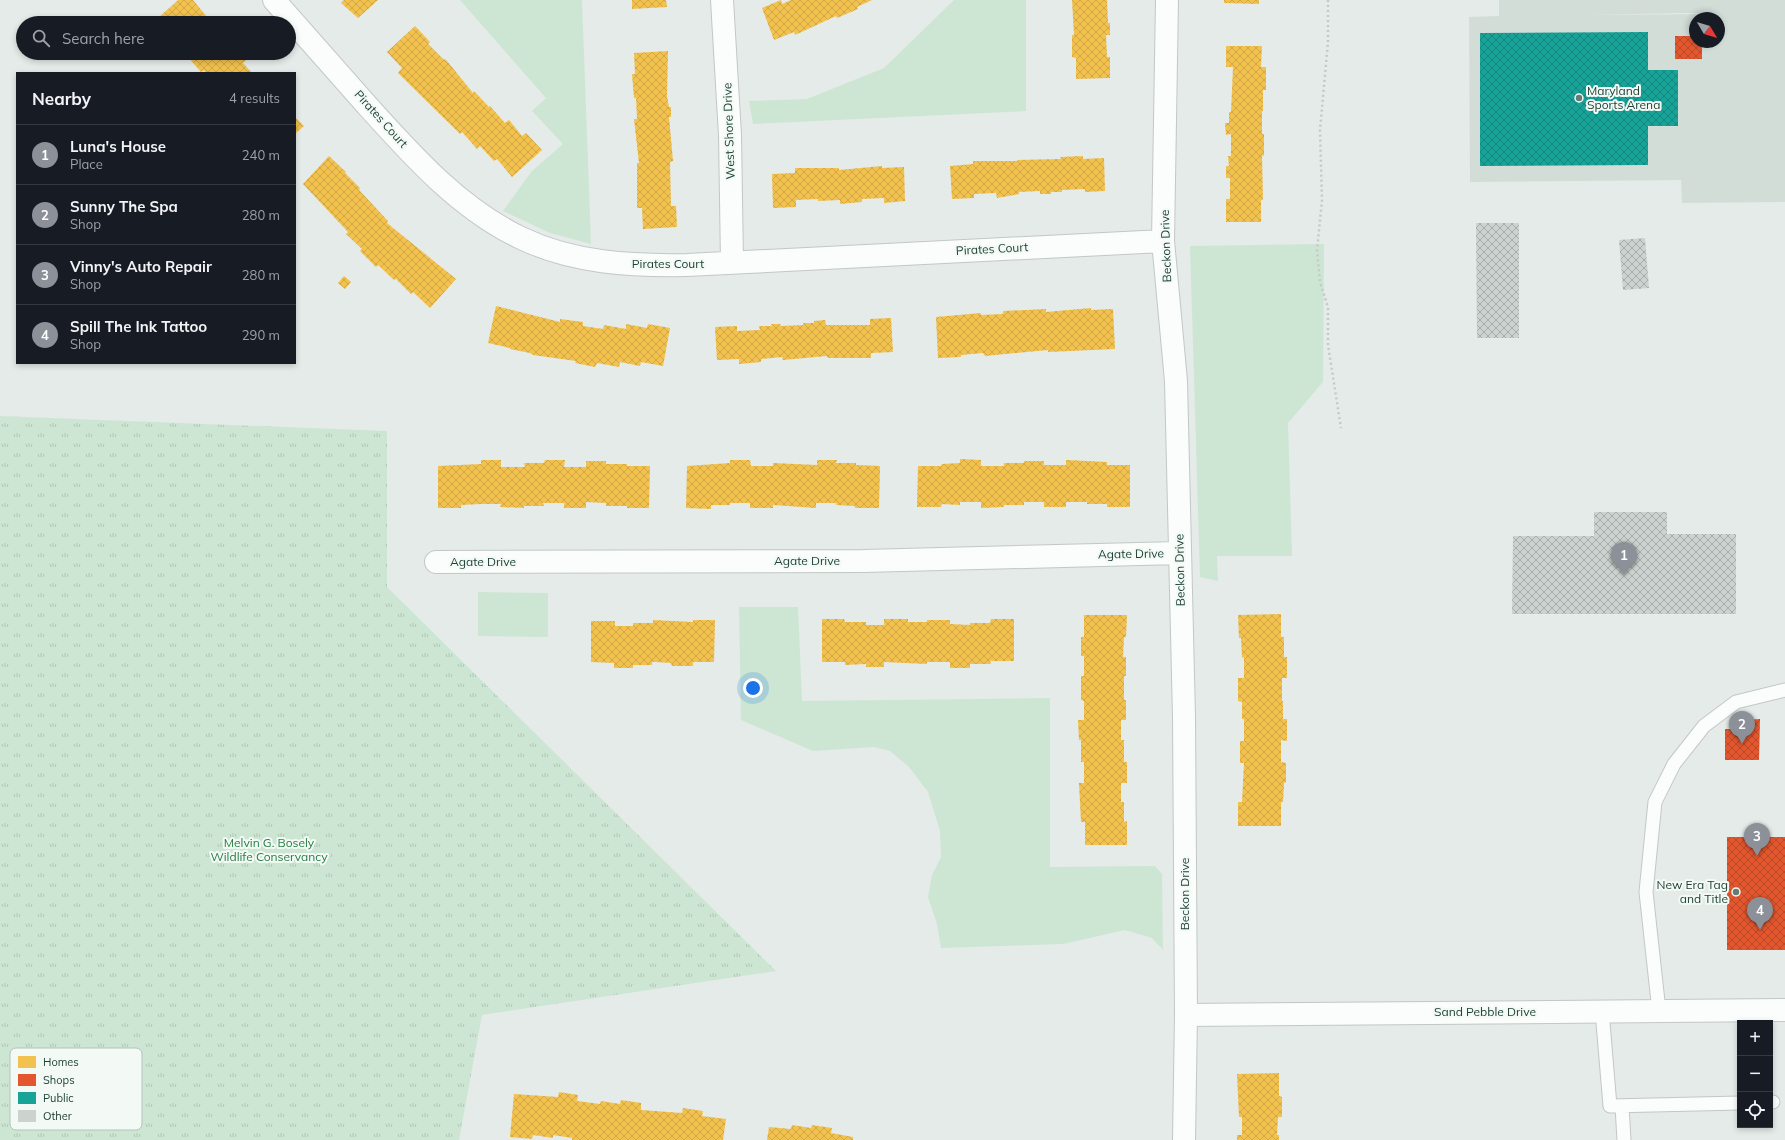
<!DOCTYPE html>
<meta charset="utf-8">
<style>
body{margin:0;font-family:Mulish,sans-serif;background:#20242c;color:#f1f3f6}
.controls{position:absolute;right:12px;bottom:12px;display:grid;overflow:hidden;border-radius:0px;box-shadow:0 2px 6px #0003}
.controls button{width:36px;height:36px;display:grid;place-items:center;padding:0;border:0;border-bottom:1px solid #363941;background:#171b24;color:#f1f3f6;font:20px sans-serif}
.compass{position:absolute;left:1689px;top:12px;width:36px;height:36px;border-radius:50%;background:#171b24;box-shadow:0 2px 6px #0003;rotate:128deg}
.you{position:absolute;left:753px;top:688px;width:14px;height:14px;margin:-10px;border:3px solid #fff;border-radius:50%;background:#1a73e8;box-shadow:0 0 0 6px #1a73e833}
.badge{display:grid;place-items:center;width:26px;height:26px;border-radius:50%;background:#8c9099;color:#fff;font-size:13px;font-weight:700}
.pin{position:absolute;translate:-50% -33px;filter:drop-shadow(0 1px 2px #0008)}
.pin::after{content:'';position:absolute;top:21px;width:14px;height:12px;background:inherit;clip-path:polygon(0 0,100% 0,50% 100%)}
.list{margin:0;padding:0;list-style:none}
h2{display:flex;justify-content:space-between;align-items:center;height:52px;margin:0;padding:0 16px;font-size:17px}
h2 small{font-size:13px;font-weight:400;color:#9ea1a6}
.list li{display:grid;grid-template-columns:26px 1fr auto;gap:12px;align-items:center;box-sizing:border-box;height:60px;padding:0 16px;border-top:1px solid #363941}
.list b{display:block;font-size:15px;white-space:nowrap}
.list p{margin:0;font-size:13px;white-space:nowrap;color:#9ea1a6}
.list em{font-size:13px;font-style:normal;color:#9ea1a6}
.icon{flex:none;width:22px;height:22px;fill:none;stroke:currentColor;stroke-width:2;stroke-linecap:round;stroke-linejoin:round}
.map{position:relative;flex:none;width:1785px;height:1140px;overflow:hidden}
.search{position:absolute;background:#171b24;box-shadow:0 2px 6px #0003;left:16px;top:16px;width:280px;height:44px;display:flex;align-items:center;gap:10px;box-sizing:border-box;padding:0 14px;border-radius:22px;color:#9ea1a6;font-size:15px}
.panel{position:absolute;background:#171b24;box-shadow:0 2px 6px #0003;left:16px;top:72px;width:280px;height:292px;border-radius:0px}
.map>svg:first-child{display:block}
</style>
<div class="map">
<svg width="1785" height="1140" viewBox="0 0 1785 1140">
<defs>
<pattern id="park-tufts" width="24" height="20" patternUnits="userSpaceOnUse"><rect width="24" height="20" fill="#cde6d3"/><path d="M3 7l-1-3M5 7V3M7 7l1-3M15 17l-1-3M17 17v-4M19 17l1-3" fill="none" stroke="#b0c6b6"/></pattern>
<pattern id="homes-cross-hatch" width="8" height="8" patternUnits="userSpaceOnUse"><rect width="8" height="8" fill="#f2c14e"/><path d="M0 0l8 8M0 8l8-8" fill="none" stroke="#cfa745"/></pattern>
<pattern id="shops-cross-hatch" width="8" height="8" patternUnits="userSpaceOnUse"><rect width="8" height="8" fill="#e4572e"/><path d="M0 0l8 8M0 8l8-8" fill="none" stroke="#b84a28"/></pattern>
<pattern id="public-cross-hatch" width="8" height="8" patternUnits="userSpaceOnUse"><rect width="8" height="8" fill="#17a398"/><path d="M0 0l8 8M0 8l8-8" fill="none" stroke="#14867d"/></pattern>
<pattern id="building-cross-hatch" width="8" height="8" patternUnits="userSpaceOnUse"><rect width="8" height="8" fill="#ccd2cf"/><path d="M0 0l8 8M0 8l8-8" fill="none" stroke="#a5aca9"/></pattern>
</defs>
<rect width="100%" height="100%" fill="#e5ebe8"/>
<path fill="#d2ddd8" fill-rule="evenodd" d="M1499 0H1785V202L1682 203 1681 180 1470 182 1469 17 1499 16ZM1688 13 1724 14 1580 15H1581ZM1695 18H1719V42H1695Z"/>
<path fill="#cde6d3" d="M460 0H582L591 244 550 233 503 211 532 171 563 144 532 111 546 98Z
M954 0H1026V111L753 124 749 101 807 99 884 68Z
M1324 244 1323 382 1288 423 1292 556H1217L1218 581 1200 577 1190 246Z
M478 592 548 593V637L478 636Z
M739 607H798L802 701 1050 698V867L1155 866 1162 874 1163 950 1152 938 1125 930 1063 944 941 948 937 924 928 897 932 875 941 857 940 831 928 792 909 767 890 751 874 747 813 751 741 720Z"/>
<path fill="url(#park-tufts)" d="M0 416 387 431V587L776 971 482 1015 459 1140H0Z"/>
<path fill="url(#homes-cross-hatch)" d="M178 0H193L212 23H160L157 19Z
M344 0H378L358 18 341 3Z
M632 0H666L667 7 632 9Z
M781 0 782 4 791 0H872L857 7 858 9 837 18 836 16 795 35 794 32 774 40 762 8Z
M1072 0H1107L1108 23H1110V35H1106L1107 57H1110V78L1076 79V58L1072 57V35H1074Z
M1224 0H1259V4L1224 3Z
M415 26 430 42 428 44 444 60 445 59 447 61 473 93 474 91 489 107 490 106 505 123 509 120 522 136 526 133 542 150 512 177 497 159 494 161 480 146 477 149 462 132 460 134 398 73 402 68 387 52Z
M1226 46H1262L1261 67H1266V90H1263V111H1262V134H1264V156L1262 155 1263 200H1261V222H1226V199H1230V178H1226V166H1229L1228 156H1231V134L1226 135 1225 123H1229V112H1231L1233 67H1226Z
M668 51 667 96 669 107H671V117H669L673 161 670 162 671 206H676L677 227 643 229 642 208H637V163H639L634 119H637L636 98H634L632 74H635L634 53Z
M188 53H244L248 58 243 63 252 73H206L204 70 201 72 186 55Z
M295 117 304 126 295 134Z
M329 156 346 172 345 173 360 188 359 190 388 221 387 223 456 279 430 308 413 292 411 294 396 279 394 280 378 265 376 267 360 251 362 249 346 234 348 232 303 184Z
M1083 156V159L1104 158 1105 191 1085 192V189L1062 190V192H1051V194H1040V191L1019 192V194L997 198 996 193 974 194V198L952 199 950 166 973 164V161H1017V160L1061 159 1060 157Z
M882 166V168L904 167 905 201 884 203V198L862 199V202L840 204V200L818 201V199L796 200V207L773 208 772 174 795 173V168H839V170Z
M344 276 351 282 345 289 338 283Z
M496 306 560 322V319L583 322V326L603 329 604 325 626 329V324L647 328 648 324 670 328 663 366 641 362 640 366 620 362 619 367 597 363 595 367 575 363 576 361 533 355 530 353 510 349V348L488 343Z
M1091 308V310L1113 309 1115 349 1048 352V350L985 356 983 353 961 355V357L938 358 936 317 981 313V315L1003 314V311L1046 309V312Z
M891 318 893 352 871 353V358H828L827 356 783 360 782 357 761 359V362L739 364V359L717 360 715 327 737 326V331L760 330 759 326H772L771 324H780L781 326 804 325 803 323H814V321L825 320 826 325H870V319Z
M960 459 981 460V466H1004V463H1024V461H1044V465H1066V460H1067L1107 462V465H1130V507H1107V504H1087V502H1066V507H1044V502H1024V505H1004V507L981 508V502H960V505L942 504 941 507H917L918 466H941L942 464 960 463Z
M481 460H501V467H525L524 463H544L545 460H565L564 467H586V461H606V464H627V466H650L649 508H627V506H606V503L586 502V508H564V503H543L544 506H524V508L500 507 501 504H481L461 505V508H438V466L481 464Z
M730 460H750L751 466H773V463L817 465V460H837L836 463H856V465L880 466 879 508H855V506L836 505V503H816V508L773 505V508H750V503H730V505H711V509L686 508 687 466 730 463Z
M1281 614V637H1284V657H1287V678H1282V701H1283V719H1287V741L1281 740V762L1286 763V782L1284 783 1283 802H1281V826H1238V802H1242L1244 763H1240V741H1244V719H1242V702L1238 701V678H1244V657L1242 658 1241 638H1239L1238 615Z
M1084 615H1127L1126 637H1124L1123 657H1126V676H1124V700H1126V720H1121V740H1124V762H1127V783H1121V802H1124V822L1127 821V845H1085V822H1081L1079 783H1084V762H1081V740H1079L1078 720H1084V701L1081 700V676H1084V656H1081V637H1084Z
M822 619H844L845 622H866V625H884V619H908V622H927V620H950V624L970 625V623H990L991 619H1014V661H990L991 664H970V668H950V662H927V664L884 662V667H866V664L845 665V662H822Z
M653 620 693 622V620H715L714 662H693V666H672L671 663 655 662H652V665H633V668H614V663L591 662V621H615V626H633V623H653Z
M1279 1073V1096L1282 1097V1117H1278L1277 1135H1279V1140H1237V1135H1242V1117H1239L1237 1074Z
M559 1092 578 1095 577 1101 600 1104 601 1101 620 1104 621 1100 641 1103V1110L682 1113 683 1108 703 1111 702 1116 726 1119 723 1140H572V1138L553 1135V1138L533 1135 532 1139 510 1137 514 1094 558 1097Z
M792 1125 811 1128 812 1125 832 1128 831 1133 853 1137V1140H767L769 1127 791 1129Z"/>
<path fill="url(#shops-cross-hatch)" d="M1675 36H1695V42H1702V59H1675Z
M1760 719 1759 760H1725V729H1745V720Z
M1727 837H1785V950H1727Z"/>
<path fill="url(#public-cross-hatch)" d="M1648 32V70H1678V126H1648V165L1480 166V33Z"/>
<path fill="url(#building-cross-hatch)" d="M1476 223H1519V338H1477Z
M1645 238 1649 288 1623 290 1619 240Z
M1594 512H1667V534H1736V614H1512L1513 536H1594Z"/>
<g fill="none" stroke-linecap="round" stroke-linejoin="round">
<defs>
<path id="service" d="M1602 1011 1610 1106 1740 1103
M1659 1011 1646 892 1655 802 1674 764 1704 726 1736 702 1785 690
M1770 1102H1773
M1622 1106 1624 1140"/>
<path id="minor" d="M274 0C304 34 334 68 364 102 410 153 458 208 521 238 573 263 631 266 687 265L1163 241
M722 0 730 135 732 262
M1167 0 1163 241 1176 381 1184 717 1186 1015 1184 1140
M436 562 863 561 1179 553
M1186 1015 1785 1010"/>
</defs>
<use href="#service" stroke="#c2c8c5" stroke-width="15"/>
<use href="#minor" stroke="#c2c8c5" stroke-width="24"/>
<path stroke="#c1cbc6" stroke-width="2.5" stroke-dasharray="2 3" stroke-linecap="butt" d="M1328 0V42L1320 130 1322 200 1317 250 1320 282 1328 307V345L1341 428"/>
<use href="#service" stroke="#fbfcfc" stroke-width="13"/>
<use href="#minor" stroke="#fbfcfc" stroke-width="22"/>
</g>
<g fill="#657c74" stroke="#f3faf6" stroke-width="1.5">
<circle cx="1579" cy="98" r="4"/>
<circle cx="1736" cy="892" r="4"/>
</g>
<g text-anchor="middle" stroke-width="4" stroke-linejoin="round" paint-order="stroke">
<g font-size="12" fill="#204136" stroke="#f3faf6" text-anchor="start">
<text x="1587" y="95">Maryland<tspan x="1587" dy="14">Sports Arena</tspan></text>
<text x="1728" y="889" text-anchor="end">New Era Tag<tspan x="1728" dy="14">and Title</tspan></text>
</g>
<g font-size="12" fill="#204136" stroke="#f3faf6">
<text transform="translate(381 119) rotate(48)" y="4">Pirates Court</text>
<text transform="translate(729 131) rotate(-92)" y="4">West Shore Drive</text>
<text transform="translate(1166 246) rotate(-92)" y="4">Beckon Drive</text>
<text transform="translate(992 249) rotate(-3)" y="4">Pirates Court</text>
<text x="668" y="268">Pirates Court</text>
<text transform="translate(1131 554) rotate(-1)" y="4">Agate Drive</text>
<text x="807" y="565">Agate Drive</text>
<text x="483" y="566">Agate Drive</text>
<text transform="translate(1180 570) rotate(-91)" y="4">Beckon Drive</text>
<text transform="translate(1185 894) rotate(-90)" y="4">Beckon Drive</text>
<text x="1485" y="1016">Sand Pebble Drive</text>
</g>
<g font-size="12" fill="#267d41" stroke="#f3faf6">
<text x="269" y="847">Melvin G. Bosely<tspan x="269" dy="14">Wildlife Conservancy</tspan></text>
</g>
</g>
<rect x="10" y="1048" width="132" height="82" rx="6" fill="#f3faf6" stroke="#b4c2bc" stroke-width="1"/>
<rect x="18" y="1056" width="18" height="12" fill="#f2c14e"/>
<rect x="18" y="1074" width="18" height="12" fill="#e4572e"/>
<rect x="18" y="1092" width="18" height="12" fill="#17a398"/>
<rect x="18" y="1110" width="18" height="12" fill="#ccd2cf"/>
<g font-size="11" fill="#204136">
<text x="43" y="1066">Homes</text>
<text x="43" y="1084">Shops</text>
<text x="43" y="1102">Public</text>
<text x="43" y="1120">Other</text>
</g>
</svg>
<div class="controls">
<button>+</button>
<button>−</button>
<button><svg class="icon" aria-label="locate" viewBox="0 0 24 24"><circle cx="12" cy="12" r="6"/><path d="M12 2v4M12 18v4M2 12h4M18 12h4"/></svg></button>
</div>
<svg class="compass" viewBox="-18 -18 36 36"><path d="M0-13l5 13h-10z" fill="#e53935"/><path d="M0 13l5-13h-10z" fill="#9ea1a6"/></svg>
<div class="you"></div>
<div class="pin badge" style="left:1624px;top:575px">1</div>
<div class="pin badge" style="left:1742px;top:744px">2</div>
<div class="pin badge" style="left:1757px;top:856px">3</div>
<div class="pin badge" style="left:1760px;top:930px">4</div>
<div class="search"><svg class="icon" aria-label="search" viewBox="0 0 24 24"><circle cx="10" cy="10" r="6"/><path d="M15 15l6 6"/></svg>Search here</div>
<section class="panel">
<h2>Nearby<small>4 results</small></h2>
<ul class="list">
<li><span class="badge">1</span><div><b>Luna's House</b><p>Place</p></div><em>240 m</em></li>
<li><span class="badge">2</span><div><b>Sunny The Spa</b><p>Shop</p></div><em>280 m</em></li>
<li><span class="badge">3</span><div><b>Vinny's Auto Repair</b><p>Shop</p></div><em>280 m</em></li>
<li><span class="badge">4</span><div><b>Spill The Ink Tattoo</b><p>Shop</p></div><em>290 m</em></li>
</ul>
</section>
</div>
